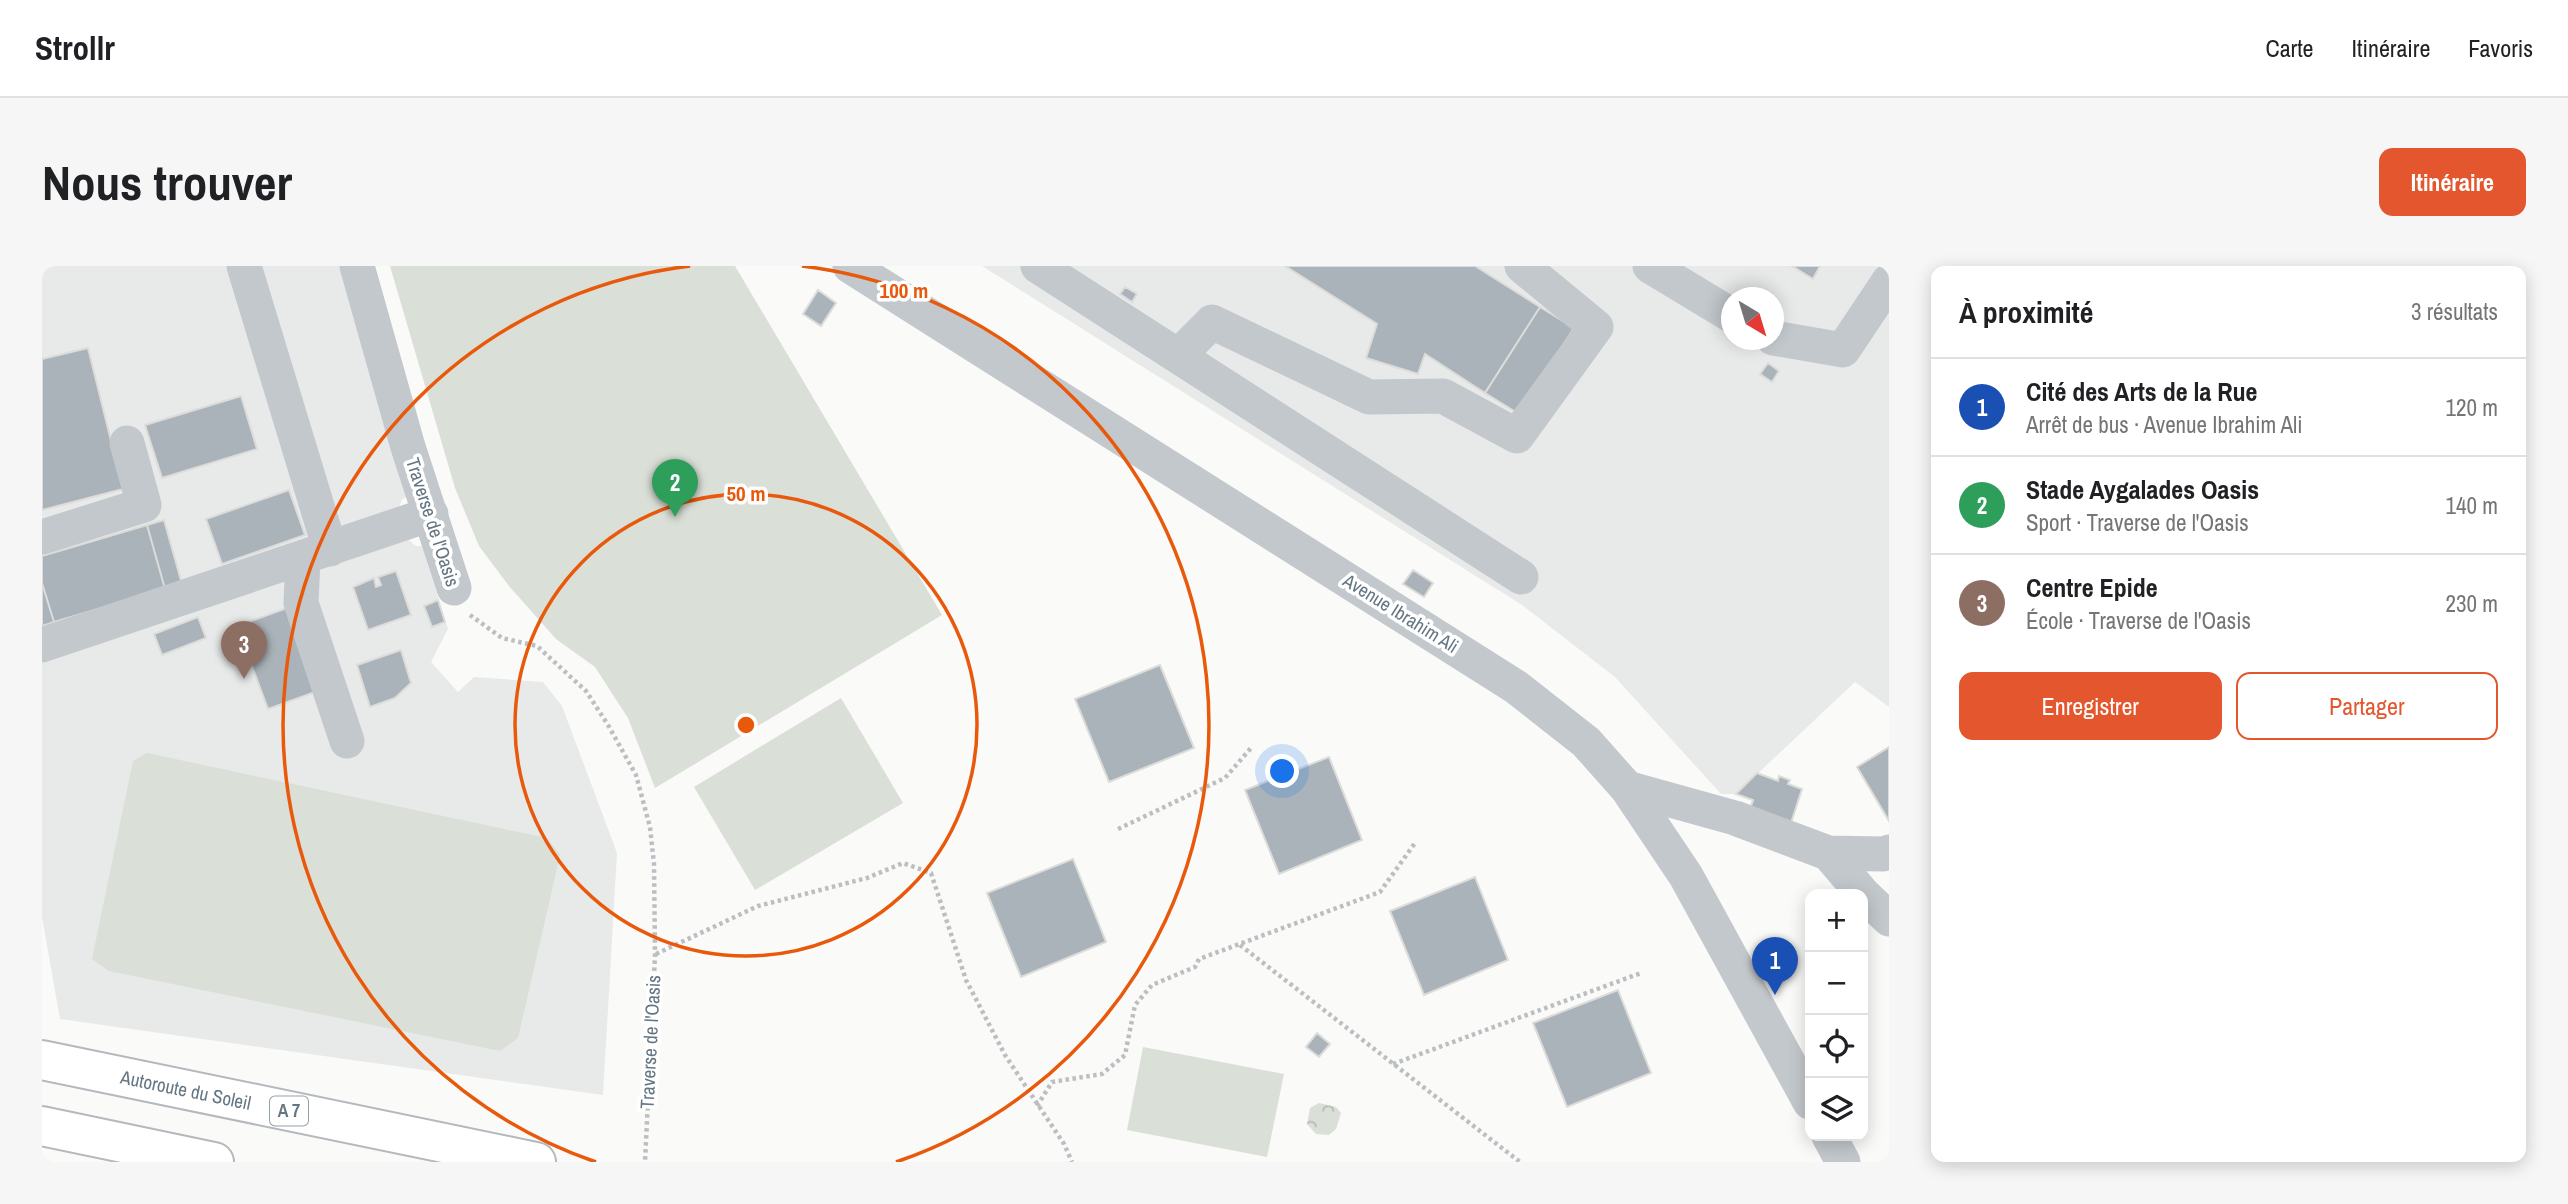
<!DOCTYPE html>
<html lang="fr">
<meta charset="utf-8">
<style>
body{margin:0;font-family:"Archivo Narrow",sans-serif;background:#f6f6f6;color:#202124}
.controls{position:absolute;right:21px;bottom:21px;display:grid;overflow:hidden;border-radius:14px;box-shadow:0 4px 18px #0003}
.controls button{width:63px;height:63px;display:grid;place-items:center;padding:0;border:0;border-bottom:2px solid #e0e0e0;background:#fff;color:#202124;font:35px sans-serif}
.compass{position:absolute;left:1679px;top:21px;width:63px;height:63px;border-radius:50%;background:#fff;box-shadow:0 4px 18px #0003;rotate:142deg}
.you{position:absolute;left:1241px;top:506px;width:24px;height:24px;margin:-18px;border:5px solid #fff;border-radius:50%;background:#1a73e8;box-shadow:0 0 0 10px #1a73e833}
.badge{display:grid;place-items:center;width:46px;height:46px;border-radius:50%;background:#e4572e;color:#fff;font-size:23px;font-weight:700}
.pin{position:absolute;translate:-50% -58px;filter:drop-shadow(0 2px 4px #0008)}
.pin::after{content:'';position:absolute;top:37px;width:24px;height:21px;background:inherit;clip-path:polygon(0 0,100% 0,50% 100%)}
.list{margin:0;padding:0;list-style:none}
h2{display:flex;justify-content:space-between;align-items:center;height:91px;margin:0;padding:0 28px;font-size:30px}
h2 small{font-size:23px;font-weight:400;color:#757577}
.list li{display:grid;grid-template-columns:46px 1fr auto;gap:21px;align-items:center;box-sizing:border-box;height:98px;padding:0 28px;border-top:2px solid #e0e0e0}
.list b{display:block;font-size:26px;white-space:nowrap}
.list p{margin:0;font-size:23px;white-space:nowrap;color:#757577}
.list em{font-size:23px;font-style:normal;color:#757577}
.actions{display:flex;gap:14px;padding:21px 28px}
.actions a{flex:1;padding:16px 0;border:2px solid #e4572e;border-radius:14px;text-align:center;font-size:24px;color:#e4572e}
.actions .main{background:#e4572e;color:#fff}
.icon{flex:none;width:38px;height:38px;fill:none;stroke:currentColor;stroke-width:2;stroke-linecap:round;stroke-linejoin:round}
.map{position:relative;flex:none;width:1847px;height:896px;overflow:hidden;border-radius:14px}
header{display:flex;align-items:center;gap:42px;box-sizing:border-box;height:98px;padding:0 35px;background:#fff;border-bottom:2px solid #e0e0e0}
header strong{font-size:33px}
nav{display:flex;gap:38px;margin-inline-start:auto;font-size:24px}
.intro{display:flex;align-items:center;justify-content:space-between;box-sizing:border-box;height:168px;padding:0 42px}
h1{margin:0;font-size:49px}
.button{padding:18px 32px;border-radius:14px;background:#e4572e;color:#fff;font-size:24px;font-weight:700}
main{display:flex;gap:42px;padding:0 42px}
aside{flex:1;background:#fff;border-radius:14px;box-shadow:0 4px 18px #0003}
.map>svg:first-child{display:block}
</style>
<header>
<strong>Strollr</strong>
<nav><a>Carte</a><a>Itinéraire</a><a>Favoris</a></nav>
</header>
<div class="intro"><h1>Nous trouver</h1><a class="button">Itinéraire</a></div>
<main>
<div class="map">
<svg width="1847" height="896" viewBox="0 0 1847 896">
<defs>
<pattern id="park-crowns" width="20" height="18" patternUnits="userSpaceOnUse" patternTransform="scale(1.75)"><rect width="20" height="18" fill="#dadfd7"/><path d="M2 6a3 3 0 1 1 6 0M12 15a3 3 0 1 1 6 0" fill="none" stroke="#b4b9b4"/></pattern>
</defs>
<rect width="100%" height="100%" fill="#fafaf8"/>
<path fill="#e8e9e9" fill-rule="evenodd" d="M0 0H302L365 230 359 235 356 247 364 272 374 280H380L406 363 389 396 416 426 432 411 501 416 520 440 575 587 561 829 18 753 0 651Z
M940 0H1847V441L1813 416 1694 528H1679L1573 411 1480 339ZM1689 32H1731V74H1689Z"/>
<path fill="url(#park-crowns)" d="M1277 837 1294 841 1299 847 1294 863 1287 869 1274 868 1265 858 1268 842Z"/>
<path fill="#dadfd7" d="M348 0H693L900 349 613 522 586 452 553 401 514 373 467 320 437 280 413 222Z
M799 432 861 537 713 624 652 521Z
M105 487 505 572 518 589 476 772 458 785 67 705 50 693 91 495Z
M1101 781 1242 808 1225 891 1085 864Z"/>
<path fill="#aab3b9" stroke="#dcdcda" stroke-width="2" d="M1243 0H1433L1498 41 1443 127 1383 88 1376 108 1324 92 1335 58Z
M1750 0H1778L1771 13Z
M1083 21 1095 28 1090 36 1078 28Z
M776 24 794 37 779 60 761 48Z
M1498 41 1532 62 1477 148 1443 127Z
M46 82 81 223 0 244V93Z
M1726 97 1737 105 1730 116 1718 108Z
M199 130 215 183 120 212 103 159Z
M247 224 263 269 180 298 164 253Z
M122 254 140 318 123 323 105 259Z
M105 259 123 323 12 356 0 317V290Z
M1371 304 1391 317 1382 331 1361 318Z
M354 305 369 349 326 364 311 321 332 312 334 321 339 319 336 311Z
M0 317 12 356 0 360Z
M396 334 403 356 390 361 382 340Z
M245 342 276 425 226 443 195 360Z
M156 351 164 372 120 389 112 368Z
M359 384 369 417 353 432 328 441 315 399Z
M1118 399 1152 482 1067 516 1033 433Z
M1847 481V555L1815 501Z
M1287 491 1320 574 1237 608 1203 524Z
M1715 507 1736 515 1737 510 1748 514 1746 518 1760 523 1748 560 1707 546 1711 534 1694 528Z
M1031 593 1064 676 979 711 945 627Z
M1433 611 1466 694 1382 729 1348 645Z
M1576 724 1609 807 1525 841 1491 757Z
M1275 767 1288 778 1277 791 1264 781Z"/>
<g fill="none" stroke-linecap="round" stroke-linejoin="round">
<defs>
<g id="highway">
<path id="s1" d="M0 794 494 896"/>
<path d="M0 860 172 896"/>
</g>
</defs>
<use href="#highway" stroke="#b4b9bd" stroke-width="42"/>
<path stroke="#bbbfc2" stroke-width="4.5" stroke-dasharray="3.5 3.5" stroke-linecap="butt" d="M428 349 460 372 495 380 544 425 566 459 594 509 608 561 612 598 613 689 603 896
M1076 563 1183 512 1209 482
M1198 679 1478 896
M614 688 716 640 825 612 861 597 889 607 924 714 963 789 1022 878 1030 896
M1351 798 1599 707
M995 840 1010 816 1060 808 1083 789 1093 739 1110 719 1153 701 1157 693 1338 626 1373 577"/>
<path stroke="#c3c8cc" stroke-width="35" d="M202 0 288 283
M315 0 366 181 412 322
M808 0 1474 421 1544 476 1585 522 1644 610 1768 836
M996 0 1479 311
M1608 0 1689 49
M1731 72 1801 84 1847 15
M1136 90 1170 56 1327 131 1401 130 1475 170 1554 61 1480 0
M0 271 102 239 85 177
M261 292 259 337 305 475
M0 379 389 248
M1585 522 1693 552 1786 587 1841 588 1847 586
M1786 587 1821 628
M1821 628 1847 653
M1787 870 1801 896"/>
<use href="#highway" stroke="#fff" stroke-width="38"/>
</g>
<g fill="none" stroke="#e8590c" stroke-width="3.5">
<circle cx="704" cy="459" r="231"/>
<path d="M554 896A462 462 0 0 1 648 0M760 0A462 462 0 0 1 854 896"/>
</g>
<g text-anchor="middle" stroke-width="7" stroke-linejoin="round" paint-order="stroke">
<rect fill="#fff" stroke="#939fa8" stroke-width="2" x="228" y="830.5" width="38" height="29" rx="5"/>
<g font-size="18" font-weight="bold" fill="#657683">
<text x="247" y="851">A 7</text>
</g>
<g font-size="19" fill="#657683" stroke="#fff">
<text transform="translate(391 256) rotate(72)" y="7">Traverse de l'Oasis</text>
<text transform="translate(1359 347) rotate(32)" y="7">Avenue Ibrahim Ali</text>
<text transform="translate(608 776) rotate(-87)" y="7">Traverse de l'Oasis</text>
<text dy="7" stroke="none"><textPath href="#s1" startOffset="147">Autoroute du Soleil</textPath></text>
</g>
</g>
<circle cx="704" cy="459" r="10" fill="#e8590c" stroke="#fff" stroke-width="3.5"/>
<g font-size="21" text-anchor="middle" font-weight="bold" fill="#e8590c" stroke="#fff" stroke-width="7" stroke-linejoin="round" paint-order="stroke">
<text x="862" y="32">100 m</text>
<text x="704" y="235">50 m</text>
</g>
</svg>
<div class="controls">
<button>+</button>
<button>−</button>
<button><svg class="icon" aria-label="locate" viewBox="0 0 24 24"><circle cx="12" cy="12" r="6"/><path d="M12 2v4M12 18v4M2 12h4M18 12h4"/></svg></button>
<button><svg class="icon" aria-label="layers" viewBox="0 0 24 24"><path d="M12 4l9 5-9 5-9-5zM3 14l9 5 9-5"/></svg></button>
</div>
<svg class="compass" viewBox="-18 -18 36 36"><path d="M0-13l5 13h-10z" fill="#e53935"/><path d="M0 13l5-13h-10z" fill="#757577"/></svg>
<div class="you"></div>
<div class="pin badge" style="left:1733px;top:729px;background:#1a4fb4">1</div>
<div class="pin badge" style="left:633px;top:251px;background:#2e9e5b">2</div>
<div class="pin badge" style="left:202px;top:413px;background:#8d6e63">3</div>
</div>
<aside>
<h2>À proximité<small>3 résultats</small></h2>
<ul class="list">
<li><span class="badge" style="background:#1a4fb4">1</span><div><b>Cité des Arts de la Rue</b><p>Arrêt de bus · Avenue Ibrahim Ali</p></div><em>120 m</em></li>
<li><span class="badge" style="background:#2e9e5b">2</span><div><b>Stade Aygalades Oasis</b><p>Sport · Traverse de l'Oasis</p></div><em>140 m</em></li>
<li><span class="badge" style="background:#8d6e63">3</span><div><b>Centre Epide</b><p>École · Traverse de l'Oasis</p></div><em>230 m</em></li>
</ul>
<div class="actions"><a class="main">Enregistrer</a><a>Partager</a></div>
</aside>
</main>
